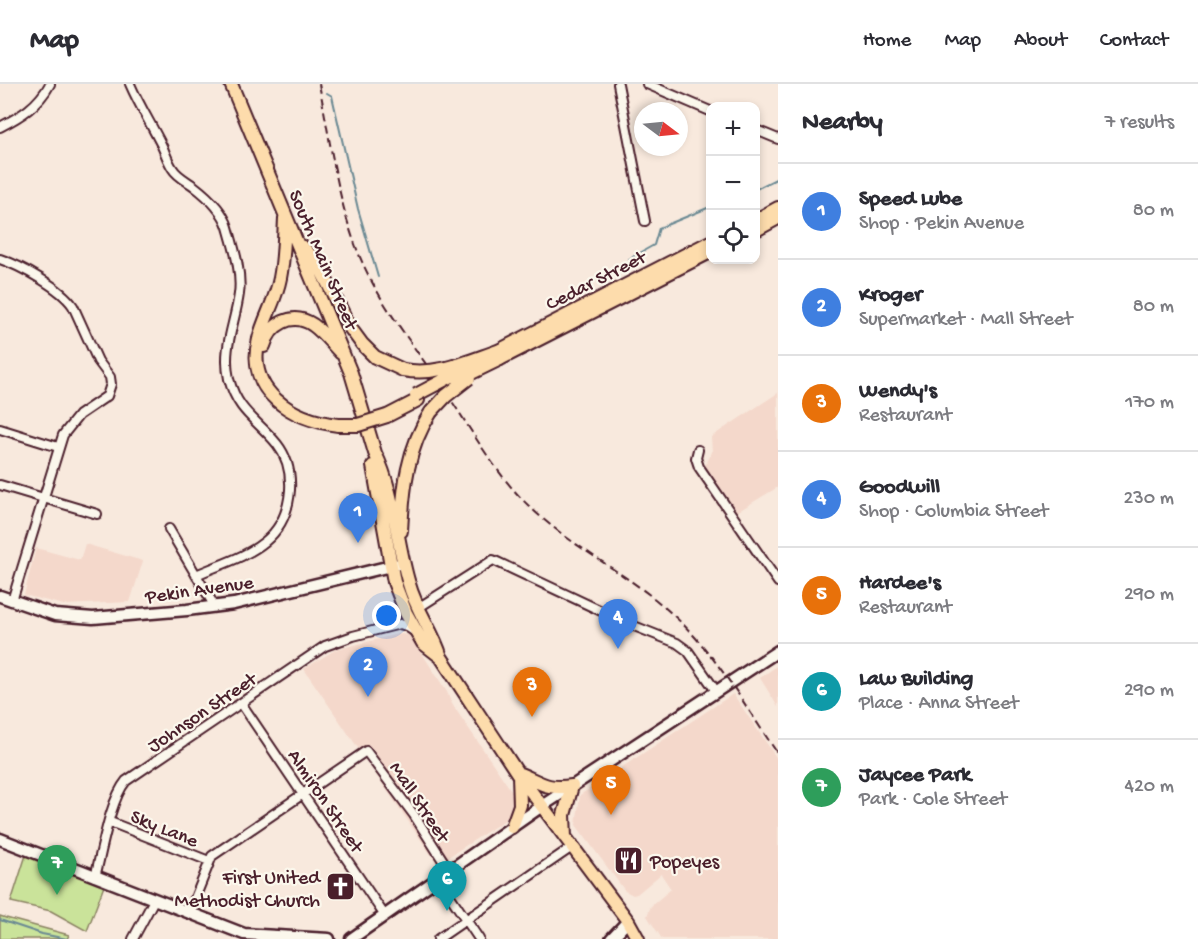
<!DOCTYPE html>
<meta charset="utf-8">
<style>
body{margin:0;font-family:"Gochi Hand",sans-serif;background:#f7f7f7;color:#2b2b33}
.controls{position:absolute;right:18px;top:18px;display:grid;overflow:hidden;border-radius:12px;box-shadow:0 3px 9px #0003}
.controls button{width:54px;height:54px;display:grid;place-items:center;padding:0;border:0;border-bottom:2px solid #e1e1e2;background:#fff;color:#2b2b33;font:30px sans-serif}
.compass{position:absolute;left:634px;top:18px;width:54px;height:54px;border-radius:50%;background:#fff;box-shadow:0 3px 9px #0003;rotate:106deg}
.you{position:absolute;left:387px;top:532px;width:21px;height:21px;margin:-15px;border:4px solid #fff;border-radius:50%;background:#1a73e8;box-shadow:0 0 0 9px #1a73e833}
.badge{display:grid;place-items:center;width:39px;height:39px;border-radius:50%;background:#4a1f2b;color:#fff;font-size:20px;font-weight:700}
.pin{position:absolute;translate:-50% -50px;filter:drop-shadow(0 2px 3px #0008)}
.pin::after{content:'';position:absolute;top:32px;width:21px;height:18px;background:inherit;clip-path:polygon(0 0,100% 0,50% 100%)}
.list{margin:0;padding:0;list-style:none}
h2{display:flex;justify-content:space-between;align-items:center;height:78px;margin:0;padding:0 24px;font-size:26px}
h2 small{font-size:20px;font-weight:400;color:#7c7c81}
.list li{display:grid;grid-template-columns:39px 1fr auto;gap:18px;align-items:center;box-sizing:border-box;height:96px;padding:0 24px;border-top:2px solid #e1e1e2}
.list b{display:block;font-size:22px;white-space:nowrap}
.list p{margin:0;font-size:20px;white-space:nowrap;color:#7c7c81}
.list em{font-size:20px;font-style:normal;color:#7c7c81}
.icon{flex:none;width:33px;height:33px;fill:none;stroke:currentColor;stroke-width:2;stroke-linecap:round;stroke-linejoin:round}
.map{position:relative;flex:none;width:778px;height:855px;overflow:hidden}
header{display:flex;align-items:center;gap:36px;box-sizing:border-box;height:84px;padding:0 30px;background:#fff;border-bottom:2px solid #e1e1e2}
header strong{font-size:28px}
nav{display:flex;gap:33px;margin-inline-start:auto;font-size:21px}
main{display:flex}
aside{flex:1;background:#fff}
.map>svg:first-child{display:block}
</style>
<header>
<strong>Map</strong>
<nav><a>Home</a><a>Map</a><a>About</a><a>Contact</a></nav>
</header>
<main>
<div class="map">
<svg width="778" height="855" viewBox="0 0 778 855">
<rect width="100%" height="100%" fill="#f8e9dd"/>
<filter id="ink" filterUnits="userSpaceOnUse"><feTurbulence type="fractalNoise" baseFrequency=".0167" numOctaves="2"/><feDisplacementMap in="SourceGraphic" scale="12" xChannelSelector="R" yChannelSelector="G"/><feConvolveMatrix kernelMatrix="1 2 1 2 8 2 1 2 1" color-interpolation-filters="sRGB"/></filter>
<g filter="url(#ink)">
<path fill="#f4d8cb" d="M778 309V403L737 428 705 382 712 368 711 353Z
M85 460 143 477 130 518 64 521 24 511 36 464 80 476Z
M398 550 410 551 447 608 452 620 515 712 512 727 505 736 442 777 436 778 304 585 335 566Z
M778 581V623L760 594Z
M733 610 778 676V855H662L647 832 651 822 671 805 661 790 637 810 633 811 625 807 576 741 580 711Z"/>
<path fill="#cae39a" stroke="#8a8162" stroke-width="1.5" d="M26 771 104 802 87 847 51 827 11 818Z
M0 832 6 834 69 851 67 855H0Z"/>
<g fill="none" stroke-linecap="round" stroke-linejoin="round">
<path stroke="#6a8993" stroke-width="2" d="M327 9 332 12 358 125 378 193
M756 105 778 94
M629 175 654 161 659 144 710 123
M0 836 42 850 67 855"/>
<defs>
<path id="minor" d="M130 0C139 21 151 40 161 60 165 68 168 78 173 85 177 92 187 97 194 102 207 112 223 127 228 143 234 164 242 189 239 210 235 240 222 264 229 295 238 329 258 336 277 360 288 374 291 389 290 406 286 463 240 472 196 491
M618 0 645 137
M647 0 710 27
M0 43C21 32 38 22 50 0
M756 46 778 55
M0 175C21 182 61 204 73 222L98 277 110 293 111 300 107 312 79 331 63 351 12 517
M0 345 58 363
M698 366 696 374 699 383 778 498
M0 401 97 430
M169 445 215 523
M418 524 493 476 629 540 677 559 688 567 716 607
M241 619 385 832
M110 738 209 777
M95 793C102 767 110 716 126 697L325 562 353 552 400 540 406 542 415 548
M438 794 479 855
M189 829 212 772 366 667 414 731 449 786
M133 855 154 816
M438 855 572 763"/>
<path id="tertiary" d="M0 512 55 531 93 534 187 526 234 520 399 480
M542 722 778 567
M0 755 244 850 329 855"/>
<path id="secondary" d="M351 855 542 722
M611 855 628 837"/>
<path id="primary" d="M231 0 351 289 375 369C395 409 396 458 409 500 416 526 433 547 441 573L518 690 628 837 638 855
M285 134C284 154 284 174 280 194 276 216 264 234 259 255 245 308 293 336 338 341
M756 136 778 124
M756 146 778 134
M303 163 318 180 351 245 362 260 375 273 403 286
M264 262C270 240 292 227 313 241 323 248 332 260 341 269
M498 267 710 158
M500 275 710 168
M387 332 418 316
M373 382 394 498 406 529 423 559 441 573
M401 447C403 406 407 364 431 328
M520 690C542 699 547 706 572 702
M512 743 520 721 519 691
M565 753 564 731 572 702"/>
</defs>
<use href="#minor" stroke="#4a1f2b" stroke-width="12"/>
<use href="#tertiary" stroke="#4a1f2b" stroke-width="15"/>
<use href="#secondary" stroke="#4a1f2b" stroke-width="15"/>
<use href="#primary" stroke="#4a1f2b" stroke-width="16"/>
<use href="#minor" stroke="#fbf7ec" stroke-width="8"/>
<use href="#tertiary" stroke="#fbf7ec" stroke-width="10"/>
<use href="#secondary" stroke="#fbf7ec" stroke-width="10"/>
<use href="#primary" stroke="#fddcac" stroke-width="12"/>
<path stroke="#4a1f2b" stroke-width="2" stroke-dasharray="9 4.5" stroke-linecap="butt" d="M319 0C330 55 337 115 358 168 378 219 416 264 447 310 473 348 496 391 530 423 572 464 628 489 671 529 715 568 745 622 778 670"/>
<defs>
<path id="primary-bridge" d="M403 286C437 292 466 278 498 267
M459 295 500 275
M416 311 465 285
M431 328 446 312 469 294
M338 341H358L387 332"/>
</defs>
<use href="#primary-bridge" stroke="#4a1f2b" stroke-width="16" stroke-linecap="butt"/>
<use href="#primary-bridge" stroke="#fddcac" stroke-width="12"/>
</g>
</g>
<defs>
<symbol id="restaurant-square" viewBox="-11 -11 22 22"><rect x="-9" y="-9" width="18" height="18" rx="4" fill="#4a1f2b" stroke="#fbf7ec"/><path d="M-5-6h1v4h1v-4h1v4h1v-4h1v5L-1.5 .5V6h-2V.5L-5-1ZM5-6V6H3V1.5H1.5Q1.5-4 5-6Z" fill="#fff"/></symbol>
<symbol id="church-square" viewBox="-11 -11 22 22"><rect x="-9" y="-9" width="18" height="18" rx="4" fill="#4a1f2b" stroke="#fbf7ec"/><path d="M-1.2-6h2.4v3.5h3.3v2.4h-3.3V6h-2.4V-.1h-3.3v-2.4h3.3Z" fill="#fff"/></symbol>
</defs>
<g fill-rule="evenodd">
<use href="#restaurant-square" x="612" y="760" width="33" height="33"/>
<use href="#church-square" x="324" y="786" width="33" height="33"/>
</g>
<g text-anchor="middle" stroke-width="4.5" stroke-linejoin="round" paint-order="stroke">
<g font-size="20" fill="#4a1f2b" stroke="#fbf7ec">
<text transform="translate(325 175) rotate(67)" y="7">South Main Street</text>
<text transform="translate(595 195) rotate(-27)" y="7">Cedar Street</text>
<text transform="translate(199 504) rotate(-8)" y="7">Pekin Avenue</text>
<text transform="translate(201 627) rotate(-34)" y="7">Johnson Street</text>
<text transform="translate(327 716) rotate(56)" y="7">Almiron Street</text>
<text transform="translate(421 717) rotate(56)" y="7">Mall Street</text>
<text transform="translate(165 743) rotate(22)" y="7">Sky Lane</text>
</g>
<g font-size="20" fill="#4a1f2b" stroke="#fbf7ec" text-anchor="start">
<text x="650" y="783">Popeyes</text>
<text x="320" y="799" text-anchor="end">First United<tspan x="320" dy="23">Methodist Church</tspan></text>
</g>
</g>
</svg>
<div class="controls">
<button>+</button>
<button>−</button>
<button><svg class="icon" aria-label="locate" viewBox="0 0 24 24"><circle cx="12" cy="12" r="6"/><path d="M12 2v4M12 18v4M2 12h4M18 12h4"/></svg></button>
</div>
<svg class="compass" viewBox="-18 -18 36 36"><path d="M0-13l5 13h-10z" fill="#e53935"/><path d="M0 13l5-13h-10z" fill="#7c7c81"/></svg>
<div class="you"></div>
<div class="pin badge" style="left:358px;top:459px;background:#3f7fe0">1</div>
<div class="pin badge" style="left:368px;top:613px;background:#3f7fe0">2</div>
<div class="pin badge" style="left:532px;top:633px;background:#e8710a">3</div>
<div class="pin badge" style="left:618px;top:565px;background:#3f7fe0">4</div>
<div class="pin badge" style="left:611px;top:731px;background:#e8710a">5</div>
<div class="pin badge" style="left:447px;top:827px;background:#0f9aa8">6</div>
<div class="pin badge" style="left:57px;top:811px;background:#2e9e5b">7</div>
</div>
<aside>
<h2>Nearby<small>7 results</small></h2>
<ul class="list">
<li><span class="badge" style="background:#3f7fe0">1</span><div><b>Speed Lube</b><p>Shop · Pekin Avenue</p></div><em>80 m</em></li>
<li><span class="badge" style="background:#3f7fe0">2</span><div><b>Kroger</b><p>Supermarket · Mall Street</p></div><em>80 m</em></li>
<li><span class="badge" style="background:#e8710a">3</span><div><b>Wendy's</b><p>Restaurant</p></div><em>170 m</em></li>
<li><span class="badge" style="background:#3f7fe0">4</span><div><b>Goodwill</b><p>Shop · Columbia Street</p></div><em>230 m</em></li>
<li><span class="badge" style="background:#e8710a">5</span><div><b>Hardee's</b><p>Restaurant</p></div><em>290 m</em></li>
<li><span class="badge" style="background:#0f9aa8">6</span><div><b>Law Building</b><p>Place · Anna Street</p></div><em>290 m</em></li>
<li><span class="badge" style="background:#2e9e5b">7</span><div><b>Jaycee Park</b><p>Park · Cole Street</p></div><em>420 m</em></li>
</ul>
</aside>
</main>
